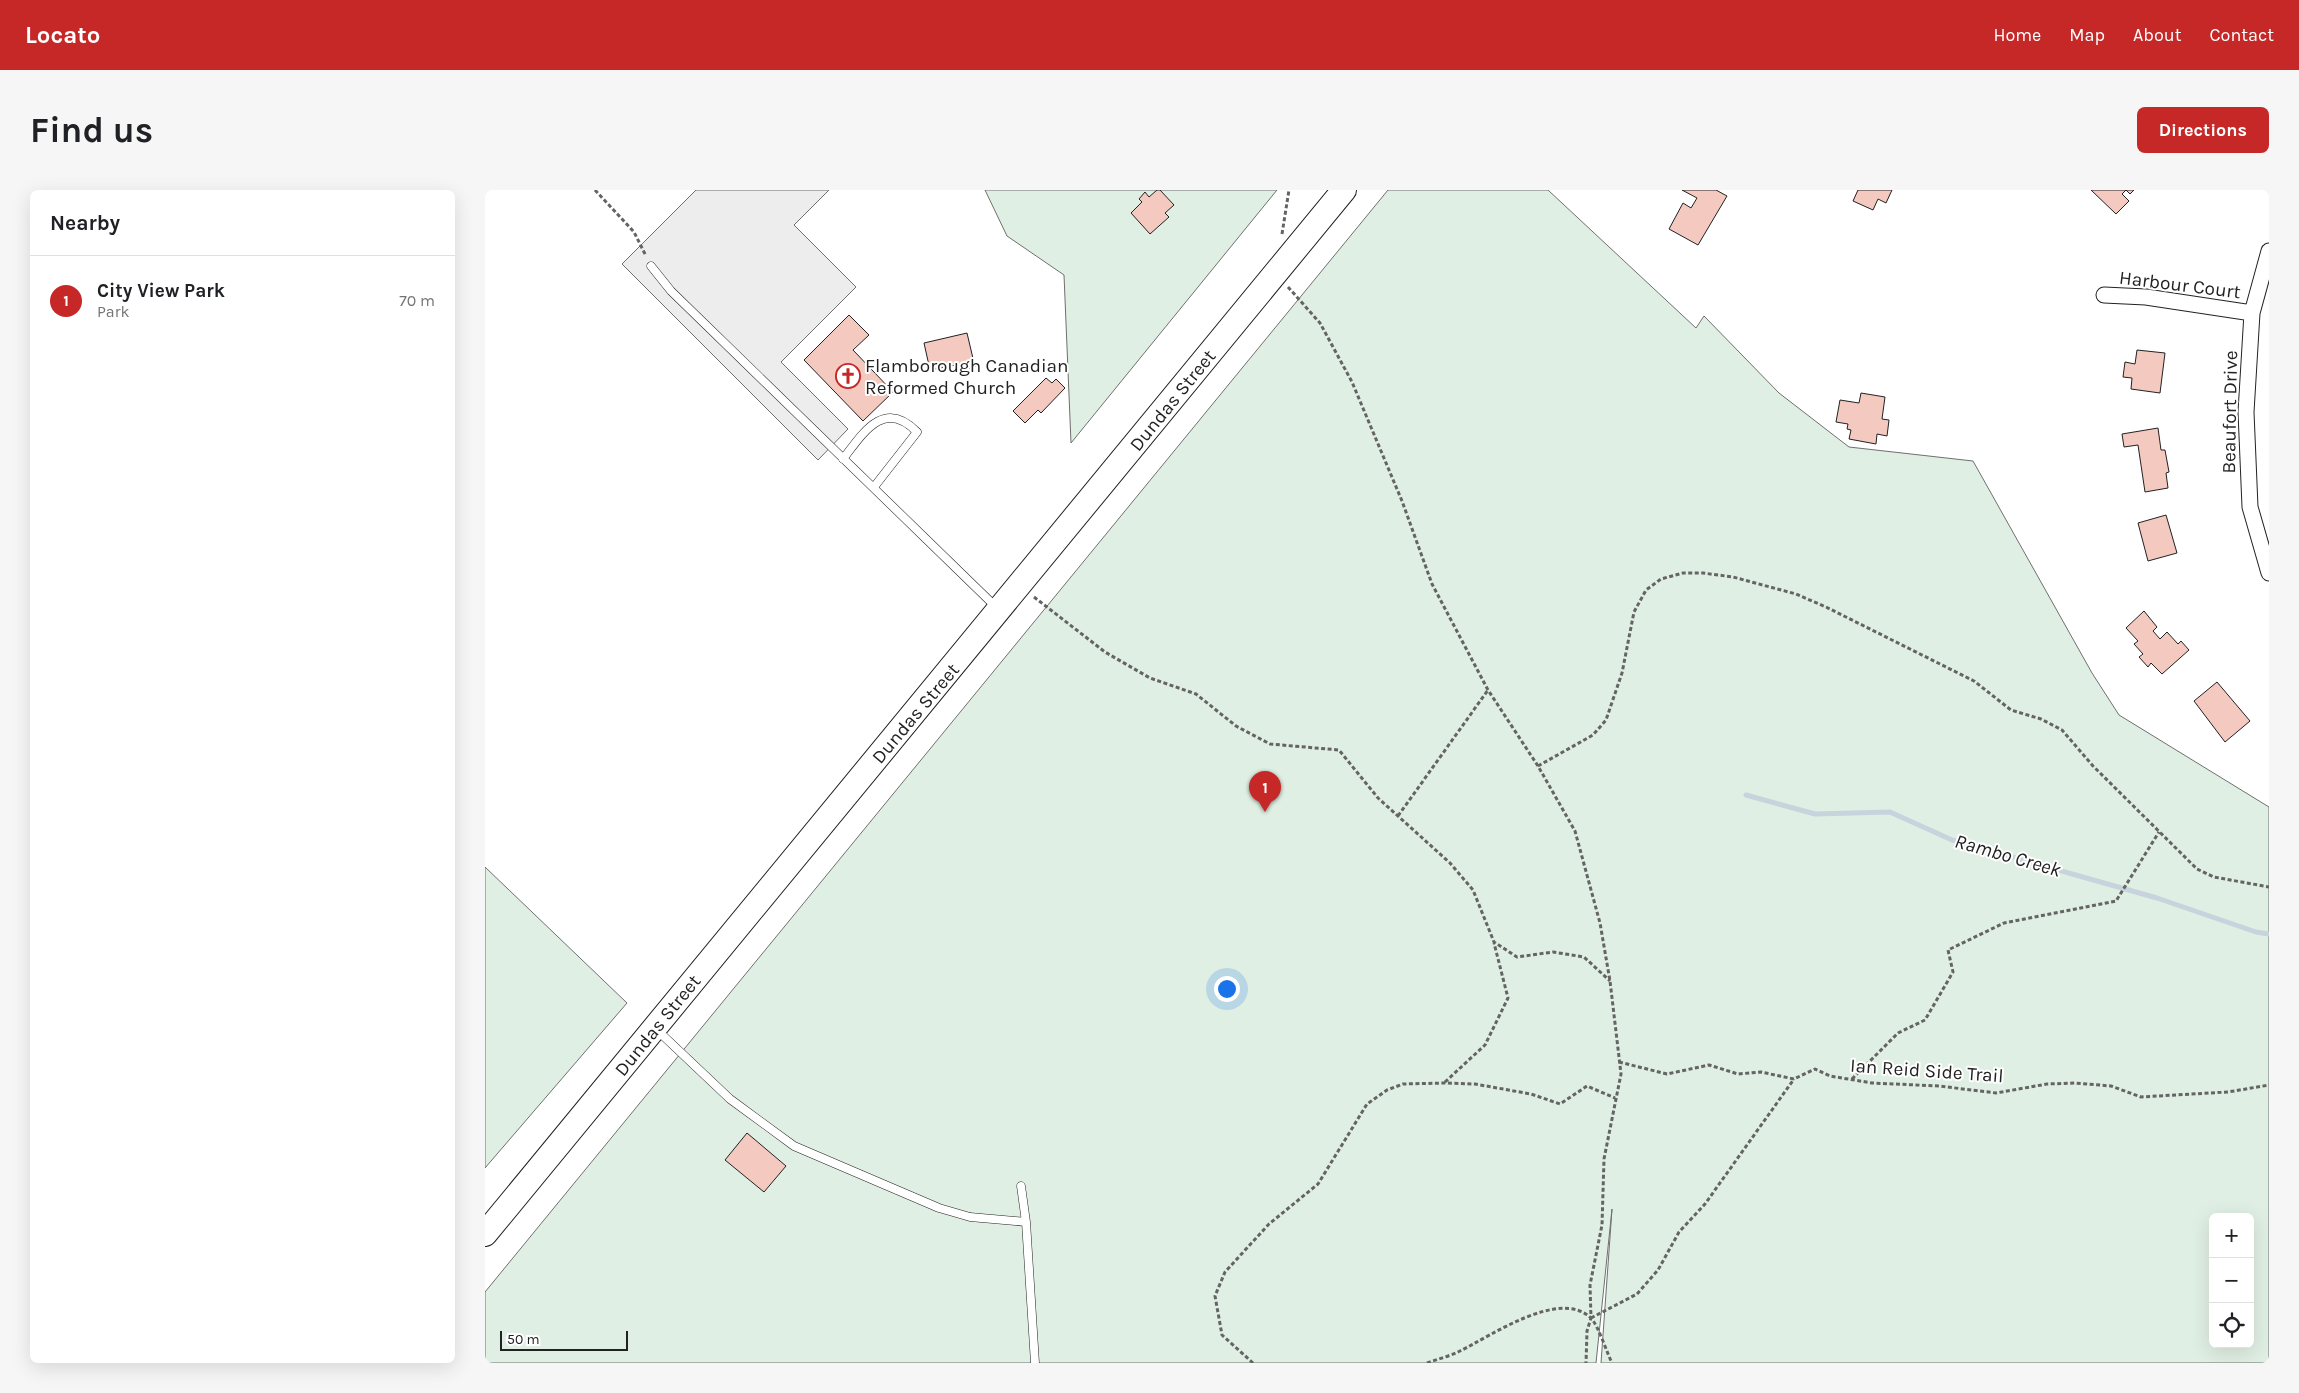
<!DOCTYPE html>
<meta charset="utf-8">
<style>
body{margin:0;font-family:Karla,sans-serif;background:#f6f6f6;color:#202124}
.controls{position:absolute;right:15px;bottom:15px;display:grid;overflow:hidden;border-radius:8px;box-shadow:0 5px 20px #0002}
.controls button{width:45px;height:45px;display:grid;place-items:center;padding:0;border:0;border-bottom:1px solid #e0e0e0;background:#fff;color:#202124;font:25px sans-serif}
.scale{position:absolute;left:15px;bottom:12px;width:128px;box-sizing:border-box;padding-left:5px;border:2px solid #222;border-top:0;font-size:14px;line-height:18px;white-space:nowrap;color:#222;-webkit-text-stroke:4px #fff;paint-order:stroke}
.you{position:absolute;left:741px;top:798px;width:18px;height:18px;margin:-12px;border:4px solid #fff;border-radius:50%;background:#1a73e8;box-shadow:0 0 0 8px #1a73e833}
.badge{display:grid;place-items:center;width:32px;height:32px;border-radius:50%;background:#c62828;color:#fff;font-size:16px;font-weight:700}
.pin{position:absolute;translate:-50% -41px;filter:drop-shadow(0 1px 2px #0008)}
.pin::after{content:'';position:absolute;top:26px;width:18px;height:15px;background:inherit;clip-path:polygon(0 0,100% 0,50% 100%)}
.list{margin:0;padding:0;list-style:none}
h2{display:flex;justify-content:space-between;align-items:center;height:65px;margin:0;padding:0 20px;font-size:21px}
h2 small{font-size:16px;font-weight:400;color:#757577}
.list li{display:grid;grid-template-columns:32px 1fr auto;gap:15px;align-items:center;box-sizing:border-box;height:90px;padding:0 20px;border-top:1px solid #e0e0e0}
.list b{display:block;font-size:19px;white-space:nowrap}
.list p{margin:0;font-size:16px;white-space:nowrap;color:#757577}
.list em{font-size:16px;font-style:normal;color:#757577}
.icon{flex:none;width:28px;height:28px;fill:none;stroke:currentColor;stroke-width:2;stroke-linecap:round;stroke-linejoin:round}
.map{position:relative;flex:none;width:1784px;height:1173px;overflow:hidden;border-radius:8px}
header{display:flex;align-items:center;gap:30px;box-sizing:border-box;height:70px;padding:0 25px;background:#c62828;color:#fff}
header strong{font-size:24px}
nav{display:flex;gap:28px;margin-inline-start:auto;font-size:18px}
.intro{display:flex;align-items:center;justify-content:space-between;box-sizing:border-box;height:120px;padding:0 30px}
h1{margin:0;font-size:35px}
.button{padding:12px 22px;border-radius:8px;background:#c62828;color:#fff;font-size:18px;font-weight:700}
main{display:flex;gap:30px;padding:0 30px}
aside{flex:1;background:#fff;border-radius:8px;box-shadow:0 5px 20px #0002}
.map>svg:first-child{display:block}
</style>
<header>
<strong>Locato</strong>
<nav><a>Home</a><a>Map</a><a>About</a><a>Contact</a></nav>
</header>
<div class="intro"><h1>Find us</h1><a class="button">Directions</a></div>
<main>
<aside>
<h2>Nearby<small></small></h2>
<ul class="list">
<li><span class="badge">1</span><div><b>City View Park</b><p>Park</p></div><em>70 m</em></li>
</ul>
</aside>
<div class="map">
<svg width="1784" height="1173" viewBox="0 0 1784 1173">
<rect width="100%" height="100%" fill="#fff"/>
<path fill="#e0efe3" stroke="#6f6f6f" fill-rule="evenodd" d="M500 0H792L586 253 579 85 522 46Z
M903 0H1063L1211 138 1219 126 1294 203 1364 257 1488 271 1607 483 1634 525 1784 617V1173H1116L1127 1019 1111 1173H0V1102ZM1728 1027H1765V1154H1728Z
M0 677 142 813 0 978Z"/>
<path fill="#ededed" stroke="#6f6f6f" d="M211 0H344L309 35 371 97 296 172 363 239 333 270 137 74Z"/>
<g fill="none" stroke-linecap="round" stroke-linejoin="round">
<path stroke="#c7d3dd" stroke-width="5" d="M1261 605 1330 624 1405 622 1467 650 1672 708 1771 742 1784 744"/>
</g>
<path fill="#f3c9c0" stroke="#222" d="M672 0H675L689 15 680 23 684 27 665 44 646 23 657 12 654 9 660 2 664 7Z
M1197 0H1231L1242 6 1213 55 1184 39 1198 13 1206 18 1212 8Z
M1373 0H1407L1401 13 1393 9 1388 20 1368 11Z
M1606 0H1649L1645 4 1641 0 1637 4 1644 11 1631 24Z
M364 125 384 145 368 160 408 202 378 231 319 170Z
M482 143 490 177 472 181 471 175 445 180 439 153Z
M1652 160 1680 163 1675 203 1646 199 1647 188 1638 187 1640 172 1650 174Z
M561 188 567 193 571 189 580 198 556 223 553 220 540 233 528 221Z
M1376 203 1400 207 1397 229 1404 230 1402 246 1392 244 1391 254 1364 249 1366 240 1362 239 1363 234 1351 232 1355 210 1374 213Z
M1673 238 1676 260H1680L1684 282 1681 283 1683 298 1660 302 1653 255 1639 257 1637 244Z
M1681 325 1692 363 1663 371 1653 333Z
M1659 421 1672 437 1668 441 1675 449 1682 442 1693 454 1696 451 1704 460 1677 484 1666 473 1663 477 1654 467 1658 464 1649 454 1653 451 1641 438Z
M1732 492 1765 531 1740 552 1709 511Z
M262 943 301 976 279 1002 240 970Z"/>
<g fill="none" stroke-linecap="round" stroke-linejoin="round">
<defs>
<path id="service" d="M166 76 186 101 511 417
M358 269C378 243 399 208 432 242L389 297
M171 839 245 909 309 956 454 1018 485 1027 541 1032
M536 996 541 1032 550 1173"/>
<path id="minor" d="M1784 61 1767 123 1761 222 1765 317 1784 383
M1619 105 1661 107 1767 123"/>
<path id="primary" d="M0 1044 859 0"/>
</defs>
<use href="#service" stroke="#222" stroke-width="9"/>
<use href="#minor" stroke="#222" stroke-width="17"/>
<use href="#primary" stroke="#222" stroke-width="26"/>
<path stroke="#646464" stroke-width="3" stroke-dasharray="4 2.5" stroke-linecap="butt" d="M110 0 149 42 161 66
M797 44 804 0
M803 97 835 133 867 192 917 311 947 394 1003 500 1053 576 1090 641 1115 733 1125 791 1136 884 1119 969 1117 1035 1105 1095 1106 1128 1102 1141 1101 1173
M549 407 620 462 665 488 711 504 751 536 785 554 854 560 893 608 965 673 988 700 1009 752 1032 767 1068 762 1099 767 1125 791
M1053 576 1108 545 1121 530 1137 483 1149 422 1161 400 1176 389 1198 383H1218L1248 387 1311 404 1341 417 1489 491 1526 520 1556 529 1577 540 1608 576 1712 679 1729 687 1784 697
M913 626 1003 500
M1134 872 1182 884 1224 875 1253 884 1276 882 1309 889 1330 879 1345 886 1387 893 1454 896 1511 903 1562 894 1590 893 1626 896 1656 907 1743 902 1784 895
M1367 889 1413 843 1440 830 1468 782 1463 760 1519 733 1631 711 1674 642
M960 892 1000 855 1023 808 1009 753
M1106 1128 1152 1104 1173 1080 1194 1042 1220 1014 1309 889
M768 1173 737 1145 730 1106 740 1082 784 1034 833 994 882 914 902 900 918 894 960 893 990 894 1046 904 1075 914 1102 896 1130 908
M942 1173C953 1169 965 1166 975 1161 1006 1146 1074 1098 1106 1128 1113 1135 1122 1163 1127 1173"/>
<use href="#service" stroke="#fff" stroke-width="8"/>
<use href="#minor" stroke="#fff" stroke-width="15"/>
<use href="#primary" stroke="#fff" stroke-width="24"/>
</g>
<defs>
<symbol id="church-ring" viewBox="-11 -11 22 22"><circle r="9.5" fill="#fff" stroke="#c62828" stroke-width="1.5"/><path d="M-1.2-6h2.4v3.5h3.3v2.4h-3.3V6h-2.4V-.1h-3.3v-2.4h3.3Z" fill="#c62828"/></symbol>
</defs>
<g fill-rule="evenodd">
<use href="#church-ring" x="349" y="172" width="28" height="28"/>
</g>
<g text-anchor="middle" stroke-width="4" stroke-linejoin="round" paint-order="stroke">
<g font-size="19" fill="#222" stroke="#fff">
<text transform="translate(1695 94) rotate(7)" y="7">Harbour Court</text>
<text transform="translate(687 210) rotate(-51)" y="7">Dundas Street</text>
<text transform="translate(1744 222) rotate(-89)" y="7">Beaufort Drive</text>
<text transform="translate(430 523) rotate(-50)" y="7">Dundas Street</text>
<text transform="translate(172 835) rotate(-51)" y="7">Dundas Street</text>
<text transform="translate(1442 880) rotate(4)" y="7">Ian Reid Side Trail</text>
</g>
<g font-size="19" fill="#222" stroke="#fff" text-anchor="start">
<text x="380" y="182">Flamborough Canadian<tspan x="380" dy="22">Reformed Church</tspan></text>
</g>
<g font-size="20" font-style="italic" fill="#222" stroke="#fff">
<text transform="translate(1523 665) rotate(16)" y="7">Rambo Creek</text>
</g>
</g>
</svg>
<div class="controls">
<button>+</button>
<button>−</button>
<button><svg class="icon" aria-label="locate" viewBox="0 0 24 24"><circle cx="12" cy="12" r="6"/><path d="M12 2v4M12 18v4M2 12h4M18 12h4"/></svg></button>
</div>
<div class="scale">50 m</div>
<div class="you"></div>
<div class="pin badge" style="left:780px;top:622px">1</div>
</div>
</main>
